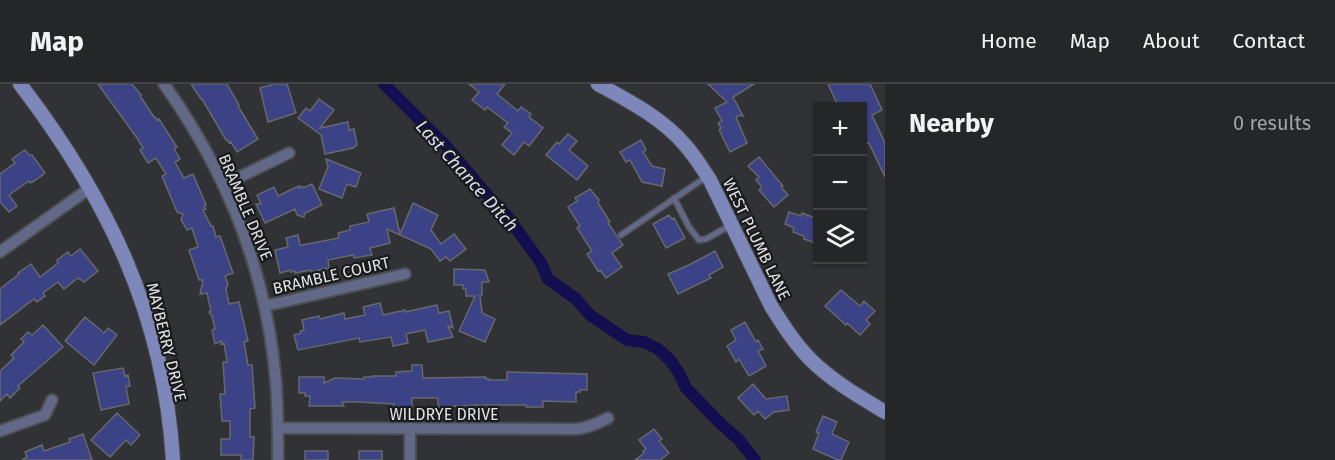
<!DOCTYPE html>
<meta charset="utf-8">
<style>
body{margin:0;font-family:"Fira Sans",sans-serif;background:#2d2e30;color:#f1f3f6}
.controls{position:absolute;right:18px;top:18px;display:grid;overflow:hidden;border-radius:0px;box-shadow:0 2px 4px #0004}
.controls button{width:54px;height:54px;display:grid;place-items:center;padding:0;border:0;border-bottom:2px solid #424345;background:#252628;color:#f1f3f6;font:30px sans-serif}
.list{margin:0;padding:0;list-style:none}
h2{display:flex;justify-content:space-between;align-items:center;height:78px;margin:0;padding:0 24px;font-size:26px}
h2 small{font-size:20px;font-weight:400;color:#a3a5a8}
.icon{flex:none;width:33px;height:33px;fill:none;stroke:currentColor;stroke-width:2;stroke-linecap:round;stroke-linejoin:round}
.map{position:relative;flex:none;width:885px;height:376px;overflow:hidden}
header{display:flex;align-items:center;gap:36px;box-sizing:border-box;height:84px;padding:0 30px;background:#252628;border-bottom:2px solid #424345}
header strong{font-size:28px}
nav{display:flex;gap:33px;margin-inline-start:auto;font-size:21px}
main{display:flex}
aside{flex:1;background:#252628}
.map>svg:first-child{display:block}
</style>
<header>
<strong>Map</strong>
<nav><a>Home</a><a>Map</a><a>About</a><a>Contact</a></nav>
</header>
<main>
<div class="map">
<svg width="885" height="376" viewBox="0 0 885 376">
<rect width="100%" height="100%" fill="#313235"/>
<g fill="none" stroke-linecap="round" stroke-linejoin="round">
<path stroke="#130e4f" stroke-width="12" d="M384 0 447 63 482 105 507 132 541 179 548 195 576 215 590 231 627 256 644 258 658 265 670 276 679 289 686 304 720 339 739 356 755 376"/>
</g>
<path fill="#3b4286" stroke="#67686c" stroke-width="1.5" d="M98 0H132L141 11 140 12 154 33H155L157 36 159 35 177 63 174 65 180 75 175 78 184 94 193 90 206 121 204 122 206 125 203 126 211 142H213L216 153 220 152 233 189 225 192 228 200 226 205 229 220 239 218 248 257 244 258 248 281H252L255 324 250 325V353H254L253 376H241V371H221V355H230V337H222L220 310H225L223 278H227L224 259 221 260V257L215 260 212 246 215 245 212 232 209 228 211 227 207 209 200 210 203 196H199L189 166 198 163 192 144 187 146 183 139 181 136 183 130 177 128 162 92 166 90 156 74 148 79 140 66 143 64 137 54Z
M191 0H227L239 21 238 22 258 55 237 68 231 58 229 59 228 56H226L202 15H201Z
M274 0H287L296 29 268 38 260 4Z
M469 0H505L497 10 518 27 521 23 531 30 529 33 543 44 529 62 524 58 514 71 502 61 512 49 504 43 508 39 487 23 485 26 472 16 479 8Z
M708 0H754L733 13 743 32 741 31 736 33 747 59 730 68 719 46 721 44 718 39 722 37 715 24 727 18Z
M828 0H870L882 26 872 31 885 59V93L869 59 862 61V22H838Z
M319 15 334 26 320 44 348 38 349 46 354 45 357 61 353 64 325 70 321 51 298 34 306 24 310 27Z
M568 50 577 57 569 66 588 82 577 96 546 71 557 58 559 60Z
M641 56 646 66 643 68 652 82 665 85 662 102 642 98 630 76 626 78 620 68Z
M25 66 29 71H32L45 89 34 97 30 99 29 97 9 111 17 122 9 128 0 118V90L15 79 12 75Z
M759 73 783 102 781 103 788 111 774 123 759 106 762 103 756 96 759 93 748 82Z
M326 75 361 89 356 103 347 100 342 114 319 105 328 83Z
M312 100 322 121 305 129 304 133 297 131 295 125 265 139 256 120H261L257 111 274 103 278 112 299 102V104L302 102 303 104Z
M590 105 599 116 598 119 610 138 608 139 623 161 612 169 622 183 606 194 600 186 598 187 587 170 592 167 577 144 580 142 568 123 577 117 575 114Z
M413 119 438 131 431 146 441 160 454 150 466 165 450 177 446 173 440 177 431 165 387 145 390 159 370 164 372 171 354 174 353 171 328 176 329 184 311 188V186L295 189V187L291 188V186L280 189 275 166 288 163 286 154 298 151 300 161H302L339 154 338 149 350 146V142L369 138 367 130 394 124 400 150Z
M789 128 801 132 802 129 818 135V160L804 155V152L793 148 794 144 785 140Z
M669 131 672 135 674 134 685 154 666 164 653 140Z
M80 165 98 187 84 198 78 194 64 205 58 198 43 209 45 212 37 218 34 215 0 241V205L19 190 18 189 31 180 40 193 58 179 57 176 68 168 71 172Z
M715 167 723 183 709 191 711 194 678 210 668 190 689 181Z
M454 185 485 186 489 198H482V211H480L482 229 495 235 485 258 459 247 475 212H466V205H463V201H454Z
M841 206 860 222 864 217 875 227 866 236 870 240 860 251 847 239 846 241 825 222Z
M380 219 383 231 405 226V228L437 221 439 229 449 227 453 244 448 242 453 253 428 258 425 246 406 250 408 259 393 262 391 253 360 258 359 254 298 266 294 251 301 249 300 247 304 246 302 236 319 232 320 235 344 229 345 235 365 231 363 223Z
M85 233 104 249 108 244 117 251 94 281 65 257Z
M745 238 756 258 758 256 763 265 758 267 766 282 749 292 739 275 736 278 727 262 736 256 731 246Z
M43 241 63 263 18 302 20 304 10 314 7 310 0 317V287L14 274 11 271 24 258 21 255 28 248 32 251Z
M412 281H422L423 294 486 293V295H489V296H507V288L587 290V306H580V308H576V318L543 317V323H526V321H479L438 323V314H412V323H394V320L359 318H342L344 322H309L310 312H305V309H299V293H324V299L335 294 364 295V293H372V292H396V288L412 287Z
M123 284 125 292 128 291 130 302 126 303 129 320 101 326 93 289Z
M753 300 766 315 787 312 789 326 774 328 765 335 758 327 754 331 738 314Z
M117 329 140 351 131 361 126 356 110 373 91 356Z
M823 332 837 338 832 350 849 358 841 376H838L813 365 819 349 816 348Z
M654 345 662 355 659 357 669 369 660 376H635L644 369 643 367 646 365 639 356Z
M83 350 92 376H23V375L27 373 25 368 42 361 44 367 70 358 69 355Z
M305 367H328V376H305Z
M359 367H382V376H359Z"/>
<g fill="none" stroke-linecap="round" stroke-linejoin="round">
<defs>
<path id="lane" d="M674 114 689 143 699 156 706 155 731 141
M621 151 706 93"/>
<path id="street" d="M164 0C228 90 267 188 276 299 278 324 278 350 278 376
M223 101 289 69
M0 168 90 104
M265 222 405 190
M278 344 576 345C588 344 597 340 608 334
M410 344V376
M0 347 45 331 52 316"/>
<path id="secondary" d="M20 0C107 114 164 230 173 376
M598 0C629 17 662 34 685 61 695 72 702 84 710 96L771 222C783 241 795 260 811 276 832 297 860 313 885 328"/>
</defs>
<use href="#lane" stroke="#4d4e51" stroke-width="8"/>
<use href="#street" stroke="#4d4e51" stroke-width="14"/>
<use href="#secondary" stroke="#4d4e51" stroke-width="16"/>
<use href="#lane" stroke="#626988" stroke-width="5"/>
<use href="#street" stroke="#626988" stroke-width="10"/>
<use href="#secondary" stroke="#7d87b9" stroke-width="14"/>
</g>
<g text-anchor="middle" stroke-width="4.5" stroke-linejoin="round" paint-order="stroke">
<g font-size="16" fill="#e0e1e3" stroke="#191a1b">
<text transform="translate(246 123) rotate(67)" y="6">BRAMBLE DRIVE</text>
<text transform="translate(757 155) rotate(64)" y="6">WEST PLUMB LANE</text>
<text transform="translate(331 191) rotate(-13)" y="6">BRAMBLE COURT</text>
<text transform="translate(167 258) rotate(76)" y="6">MAYBERRY DRIVE</text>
<text x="444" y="336">WILDRYE DRIVE</text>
</g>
<g font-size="18" font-style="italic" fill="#d9ddf2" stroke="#191a1b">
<text transform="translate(467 92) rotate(48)" y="6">Last Chance Ditch</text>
</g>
</g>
</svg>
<div class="controls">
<button>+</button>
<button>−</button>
<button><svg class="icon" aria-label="layers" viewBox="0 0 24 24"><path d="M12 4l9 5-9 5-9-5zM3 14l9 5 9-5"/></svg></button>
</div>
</div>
<aside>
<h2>Nearby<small>0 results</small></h2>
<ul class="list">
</ul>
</aside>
</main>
